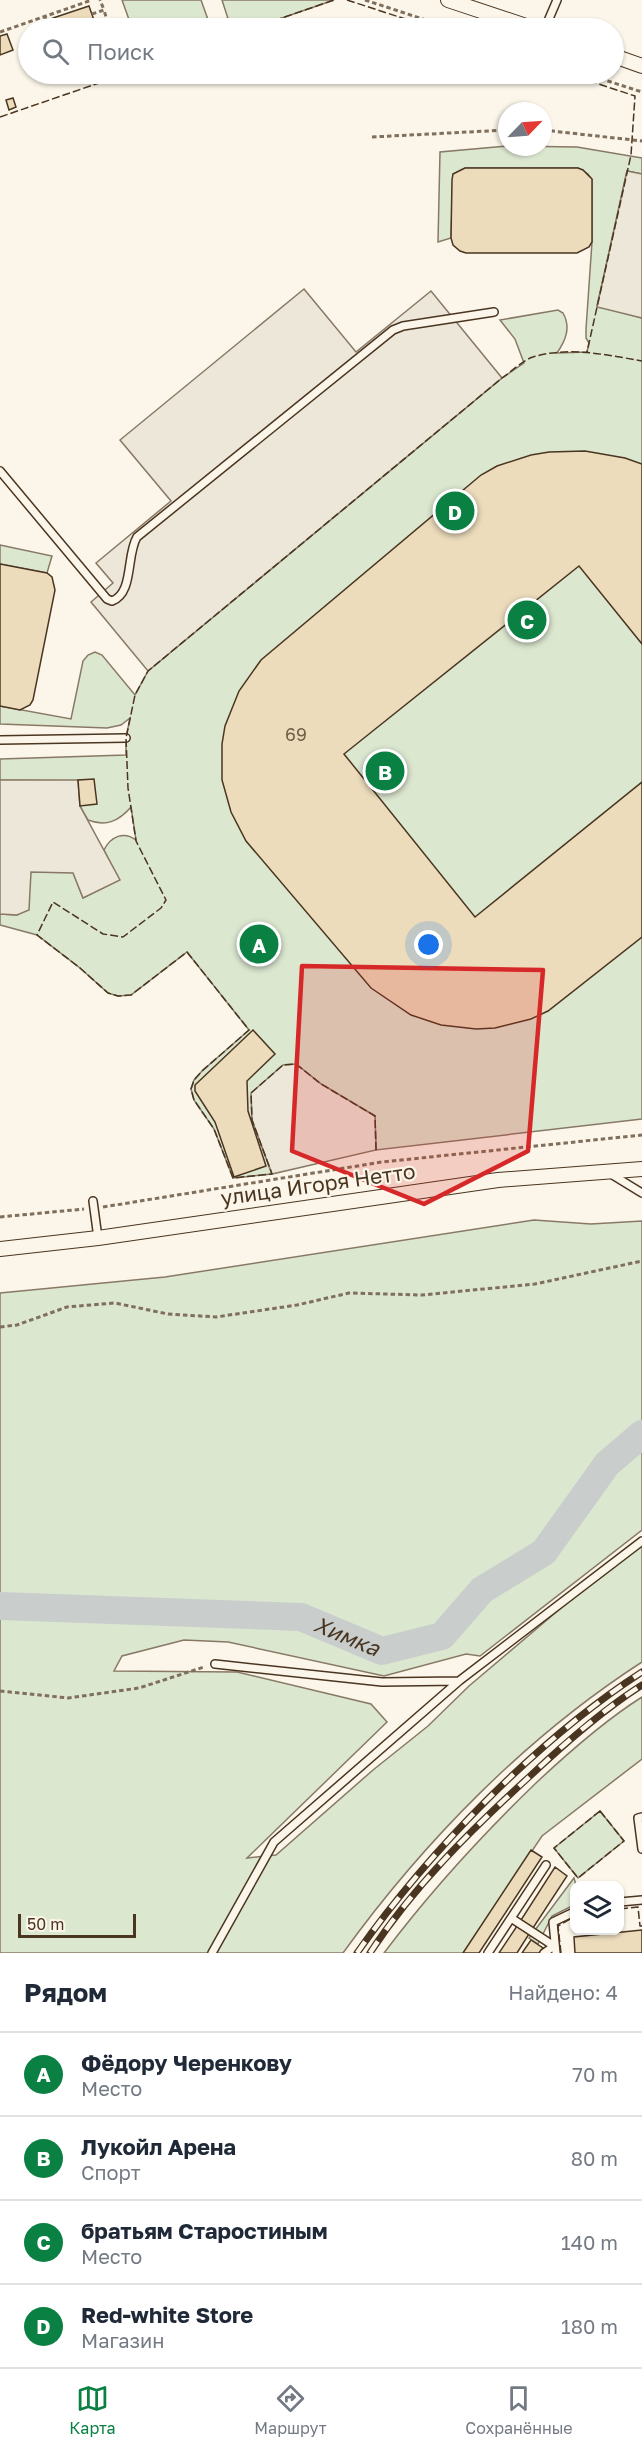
<!DOCTYPE html>
<html lang="ru">
<meta charset="utf-8">
<style>
body{margin:0;font-family:"Golos Text",sans-serif;background:#f6f6f7;color:#1f2937}
.controls{position:absolute;right:18px;bottom:18px;display:grid;overflow:hidden;border-radius:12px;box-shadow:0 2px 4px #0004}
.controls button{width:54px;height:54px;display:grid;place-items:center;padding:0;border:0;border-bottom:2px solid #e0e1e3;background:#fff;color:#1f2937;font:30px sans-serif}
.compass{position:absolute;left:498px;top:102px;width:54px;height:54px;border-radius:50%;background:#fff;box-shadow:0 2px 4px #0004;rotate:65deg}
.scale{position:absolute;left:18px;bottom:15px;width:118px;box-sizing:border-box;padding-left:6px;border:3px solid #4a3520;border-top:0;font-size:16px;line-height:21px;white-space:nowrap;color:#4a3520;-webkit-text-stroke:4px #fbf6e9;paint-order:stroke}
.you{position:absolute;left:429px;top:945px;width:21px;height:21px;margin:-15px;border:4px solid #fff;border-radius:50%;background:#1a73e8;box-shadow:0 0 0 9px #1a73e833}
.badge{display:grid;place-items:center;width:39px;height:39px;border-radius:50%;background:#0b8043;color:#fff;font-size:20px;font-weight:700}
.pin{position:absolute;translate:-50% -50%;border:3px solid #fff;box-shadow:0 2px 6px #0006}
.list{margin:0;padding:0;list-style:none}
h2{display:flex;justify-content:space-between;align-items:center;height:78px;margin:0;padding:0 24px;font-size:26px}
h2 small{font-size:20px;font-weight:400;color:#747a83}
.list li{display:grid;grid-template-columns:39px 1fr auto;gap:18px;align-items:center;box-sizing:border-box;height:84px;padding:0 24px;border-top:2px solid #e0e1e3}
.list b{display:block;font-size:22px;white-space:nowrap}
.list p{margin:0;font-size:20px;white-space:nowrap;color:#747a83}
.list em{font-size:20px;font-style:normal;color:#747a83}
.icon{flex:none;width:33px;height:33px;fill:none;stroke:currentColor;stroke-width:2;stroke-linecap:round;stroke-linejoin:round}
.map{position:relative;flex:none;width:642px;height:1953px;overflow:hidden}
.search{position:absolute;background:#fff;box-shadow:0 2px 4px #0004;left:18px;right:18px;top:18px;height:66px;display:flex;align-items:center;gap:15px;box-sizing:border-box;padding:0 21px;border-radius:33px;color:#747a83;font-size:22px}
.sheet{height:414px;background:#fff}
nav{display:flex;justify-content:space-around;align-items:center;box-sizing:border-box;height:84px;border-top:2px solid #e0e1e3;background:#fff;font-size:16px;color:#747a83}
nav a{display:grid;justify-items:center;gap:3px}
nav .on{color:#0b8043}
.map>svg:first-child{display:block}
</style>
<div class="map">
<svg width="642" height="1953" viewBox="0 0 642 1953">
<rect width="100%" height="100%" fill="#fbf6e9"/>
<path fill="#dce7d0" stroke="#887966" stroke-width="1.5" d="M122 0H201L211 28H132Z
M222 0H334L253 28H231Z
M507 146 577 147 642 158V174L627 171 597 306 642 318V1119L376 1150 375 1116 321 1084 296 1064 252 1120 272 1174 233 1178 214 1129 194 1100 191 1089 194 1080 202 1071 249 1030 187 952 131 995 118 996 108 993 80 968 37 935 0 925V914L17 915 31 872H73L83 898 119 880 104 850C111 836 124 831 136 840L131 807C119 821 106 827 88 820L80 806 77 781 0 780V759L126 755V738L130 718 121 725 107 728 0 724V706L71 719 83 661 88 655 95 652 102 655 135 695 148 671 502 378 524 363 515 339 500 320 558 310 563 313C571 327 566 340 557 353L587 352 589 343 586 338V329L592 242V180L588 174 578 168H465L453 174 451 238 438 242 440 152Z
M0 545 52 556 47 573 0 564Z
M534 1220 591 1224 642 1221V1530L480 1656 466 1654 384 1676 228 1642 184 1640 122 1656 114 1671 237 1672 371 1704 387 1722 247 1858 276 1855 373 1770 428 1726 469 1686 614 1563 642 1544V1662C526 1737 424 1841 343 1953H0V1293L165 1277Z
M642 1697V1759L542 1836 463 1953H384C430 1892 481 1836 536 1783 569 1752 604 1721 642 1697Z
M600 1811 624 1841 578 1878 554 1848Z
M574 1878 576 1885 574 1905 552 1916 538 1944 529 1938Z"/>
<path fill="#ede7d9" stroke="#887966" stroke-width="1.5" d="M627 171 642 174V318L597 307Z
M304 289 356 352 431 291 502 378 148 671 91 602 113 583 96 563 171 501 120 440Z
M0 780H78L80 806 120 880 83 898 73 873 31 872 29 910 17 915 0 914Z
M296 1064 321 1084 375 1116 376 1150 272 1174 252 1120 251 1093 283 1065Z"/>
<g fill="none" stroke-linecap="round" stroke-linejoin="round">
<path stroke="#c9cecd" stroke-width="28" id="s1" d="M0 1606 301 1617 382 1651 442 1636 482 1590 544 1552 607 1464 642 1434"/>
</g>
<path fill="#ecdcbc" stroke="#4a3520" stroke-width="1.5" d="M89 6 95 23 78 28H56L53 18Z
M7 34 13 50 0 55V36Z
M13 98 16 107 9 110 6 100Z
M465 168H578L583 170 592 179V242L589 247 577 253H466L460 251 453 245 451 238 452 180 453 174Z
M585 451 625 458 642 464V644L579 566 344 754 475 917 642 782V937L548 1011 531 1019 495 1028 476 1029 441 1025 411 1015 371 988 246 841 231 812 222 780V744L225 726 239 691 261 660 481 475 497 466 531 455 549 452Z
M0 564 47 573 52 577 55 590 33 700 30 705 20 710 0 706Z
M94 779 97 804 80 806 78 780Z
M253 1030 275 1054 247 1081 248 1111 266 1166 234 1177 215 1122 195 1091V1085Z
M531 1850 542 1857 479 1953H463Z
M555 1867 567 1876 533 1928 521 1920Z
M517 1926 529 1934 517 1953H499Z
M642 1930V1953H575L574 1937Z
M531 1940 543 1948 539 1953H522Z"/>
<g fill="none" stroke-linecap="round" stroke-linejoin="round">
<defs>
<path id="service" d="M545 28 557 0
M0 471 107 599 112 601C134 593 126 555 137 537L393 330 403 326 494 312
M0 740 126 738
M611 1174 642 1193
M93 1201 98 1238
M215 1664 382 1682 459 1681
M642 1817 638 1818 642 1849
M620 1902 642 1900
M511 1918 554 1946
M212 1953 274 1842 459 1681 642 1541
M488 1953 546 1865
M544 1953 554 1946
M556 1953 553 1922 574 1912"/>
<path id="minor" d="M448 0 532 28
M614 56 642 66
M0 1249 98 1238 498 1180 642 1169"/>
</defs>
<use href="#service" stroke="#4a3520" stroke-width="10"/>
<use href="#minor" stroke="#4a3520" stroke-width="16"/>
<path stroke="#7f6f5c" stroke-width="3" stroke-dasharray="4.5 3" stroke-linecap="butt" d="M365 0 450 28
M92 14 104 10 100 0
M45 17 49 28
M94 28 108 24 104 10
M0 32 92 0
M586 74 642 92
M543 130 642 141
M372 137 507 130
M103 1207 382 1162 642 1135
M0 1217 84 1209
M0 1327 17 1325 67 1307 115 1303 168 1314 216 1317 297 1305 349 1293 422 1295 535 1284 642 1261
M0 1691 68 1698 139 1688 204 1667"/>
<use href="#service" stroke="#fbf6e9" stroke-width="7"/>
<use href="#minor" stroke="#fbf6e9" stroke-width="14"/>
<defs>
<path id="rail" d="M357 1953C428 1852 538 1739 642 1672
M370 1953C413 1887 471 1830 529 1777 564 1744 601 1711 642 1685"/>
</defs>
<use href="#rail" stroke="#4a3520" stroke-width="7"/>
<use href="#rail" stroke="#fbf6e9" stroke-width="4.5" stroke-dasharray="14" stroke-linecap="butt"/>
<path stroke="#4a3520" stroke-width="1.5" stroke-dasharray="8 3" stroke-linecap="butt" d="M347 0 433 28
M253 28 334 0
M568 74 635 96 631 155 587 352
M0 117 125 74
M376 1150 375 1116 321 1084 296 1064 283 1065 251 1093 252 1120 272 1174 233 1178 214 1129 194 1100 191 1089 194 1080 202 1071 249 1030 187 952 131 995 118 996 108 993 80 968 37 935 53 902 103 934 123 937 161 908 166 900 136 841 128 788 126 738 135 695 148 671 502 378C511 372 523 360 533 357 569 346 607 355 642 361
M600 1811 624 1841 578 1878 554 1848Z
M620 1909 638 1907 640 1926H642
M561 1953 558 1926 574 1917"/>
</g>
<path fill="#d62828" fill-opacity="0.2" stroke="#d62828" stroke-width="4.5" stroke-linejoin="round" d="M302 966 543 970 528 1151 424 1204 292 1151Z"/>
<g text-anchor="middle" stroke-width="4.5" stroke-linejoin="round" paint-order="stroke">
<g font-size="18" fill="#725f47">
<text x="296" y="741">69</text>
</g>
<g font-size="21" fill="#4a3520" stroke="#fbf6e9">
<text transform="translate(318 1185) rotate(-8)" y="7">улица Игоря Нетто</text>
</g>
<g font-size="22" font-style="italic" fill="#4a3520" stroke="#fbf6e9">
<text dy="8" stroke="none"><textPath href="#s1" startOffset="351">Химка</textPath></text>
</g>
</g>
</svg>
<div class="controls">
<button><svg class="icon" aria-label="layers" viewBox="0 0 24 24"><path d="M12 4l9 5-9 5-9-5zM3 14l9 5 9-5"/></svg></button>
</div>
<svg class="compass" viewBox="-18 -18 36 36"><path d="M0-13l5 13h-10z" fill="#e53935"/><path d="M0 13l5-13h-10z" fill="#747a83"/></svg>
<div class="scale">50 m</div>
<div class="you"></div>
<div class="pin badge" style="left:259px;top:944px">A</div>
<div class="pin badge" style="left:385px;top:771px">B</div>
<div class="pin badge" style="left:527px;top:620px">C</div>
<div class="pin badge" style="left:455px;top:511px">D</div>
<div class="search"><svg class="icon" aria-label="search" viewBox="0 0 24 24"><circle cx="10" cy="10" r="6"/><path d="M15 15l6 6"/></svg>Поиск</div>
</div>
<section class="sheet">
<h2>Рядом<small>Найдено: 4</small></h2>
<ul class="list">
<li><span class="badge">A</span><div><b>Фёдору Черенкову</b><p>Место</p></div><em>70 m</em></li>
<li><span class="badge">B</span><div><b>Лукойл Арена</b><p>Спорт</p></div><em>80 m</em></li>
<li><span class="badge">C</span><div><b>братьям Старостиным</b><p>Место</p></div><em>140 m</em></li>
<li><span class="badge">D</span><div><b>Red-white Store</b><p>Магазин</p></div><em>180 m</em></li>
</ul>
</section>
<nav>
<a class="on"><svg class="icon" aria-label="map" viewBox="0 0 24 24"><path d="M3 6l6-2 6 2 6-2v14l-6 2-6-2-6 2zM9 4v14M15 6v14"/></svg>Карта</a>
<a><svg class="icon" aria-label="directions" viewBox="0 0 24 24"><path d="M12 3l9 9-9 9-9-9zM9 14v-3h6M13 9l2 2-2 2"/></svg>Маршрут</a>
<a><svg class="icon" aria-label="saved" viewBox="0 0 24 24"><path d="M7 4h10v16l-5-4-5 4z"/></svg>Сохранённые</a>
</nav>
